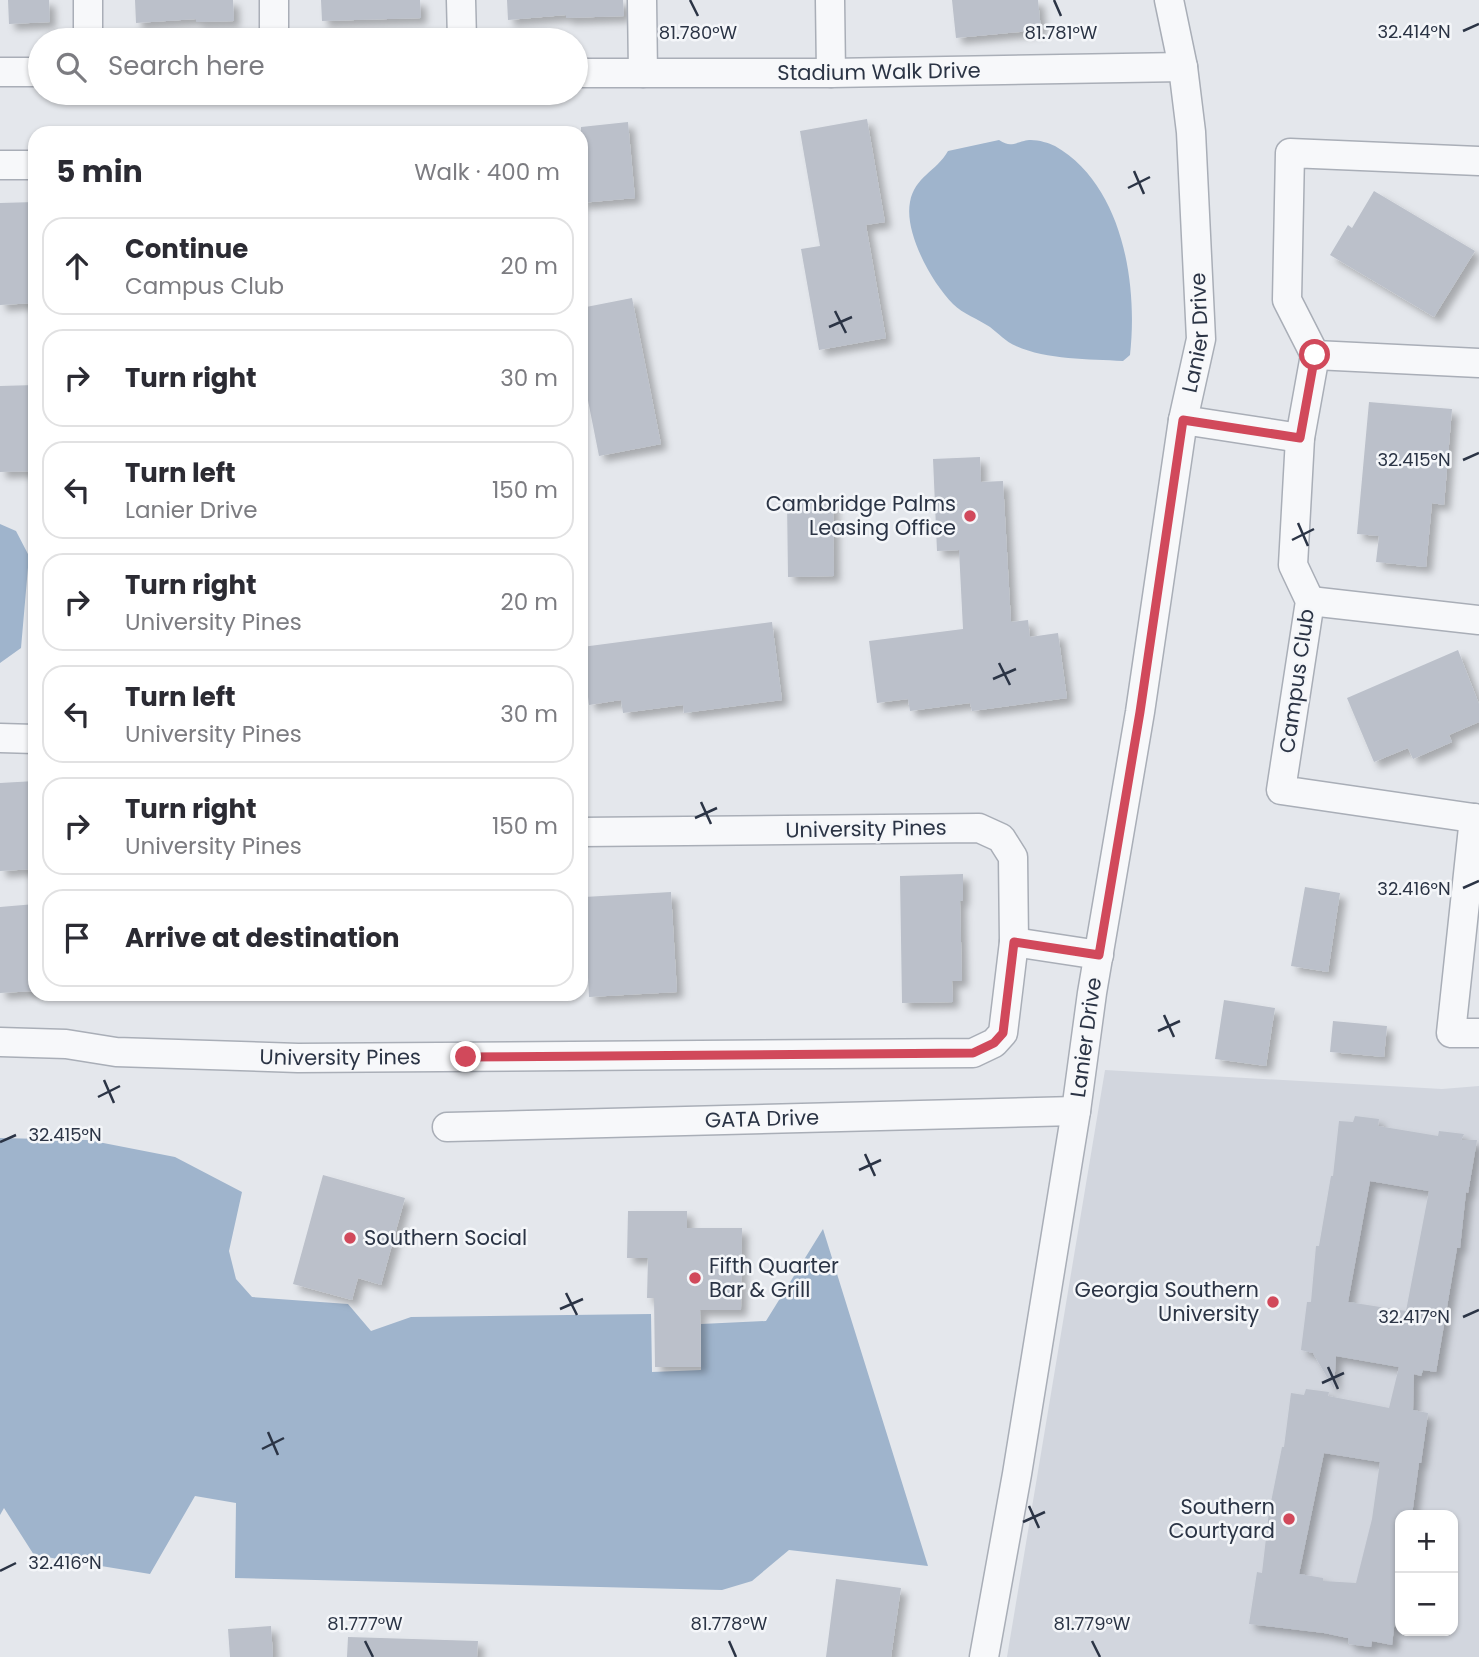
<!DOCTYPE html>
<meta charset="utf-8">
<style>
body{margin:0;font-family:Poppins,sans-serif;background:#f7f7f7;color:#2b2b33}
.controls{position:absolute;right:21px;bottom:21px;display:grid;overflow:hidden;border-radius:14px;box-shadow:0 2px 5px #0004}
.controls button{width:63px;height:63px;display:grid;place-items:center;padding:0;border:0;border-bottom:2px solid #e1e1e2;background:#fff;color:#2b2b33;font:35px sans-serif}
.stop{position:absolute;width:21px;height:21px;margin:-16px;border:5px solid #d1495b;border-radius:50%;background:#fff}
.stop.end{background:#d1495b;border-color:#fff;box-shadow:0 2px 7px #0008}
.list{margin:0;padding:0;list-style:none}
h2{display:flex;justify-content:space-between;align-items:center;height:91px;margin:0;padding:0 28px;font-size:30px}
h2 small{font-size:23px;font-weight:400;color:#7c7c81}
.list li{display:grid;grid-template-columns:46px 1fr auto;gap:21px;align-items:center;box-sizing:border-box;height:98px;margin:0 14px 14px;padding:0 14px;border:2px solid #e1e1e2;border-radius:21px}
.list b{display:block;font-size:26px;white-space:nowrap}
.list p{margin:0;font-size:23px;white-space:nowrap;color:#7c7c81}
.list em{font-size:23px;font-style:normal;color:#7c7c81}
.icon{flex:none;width:38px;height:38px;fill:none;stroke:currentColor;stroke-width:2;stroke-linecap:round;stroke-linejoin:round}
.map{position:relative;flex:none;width:1479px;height:1657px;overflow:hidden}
.search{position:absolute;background:#fff;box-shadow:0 2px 5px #0004;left:28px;top:28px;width:560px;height:77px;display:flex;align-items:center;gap:18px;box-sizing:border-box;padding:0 24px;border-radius:38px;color:#7c7c81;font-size:26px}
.panel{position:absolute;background:#fff;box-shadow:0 2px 5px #0004;left:28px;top:126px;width:560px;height:875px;border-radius:21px}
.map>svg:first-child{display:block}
</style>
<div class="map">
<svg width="1479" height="1657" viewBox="0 0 1479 1657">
<defs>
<filter id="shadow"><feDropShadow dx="6" dy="6" stdDeviation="3.5" flood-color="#0004"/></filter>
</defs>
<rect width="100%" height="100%" fill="#e4e7ec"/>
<path fill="#d2d6de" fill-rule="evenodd" d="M1105 1070 1442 1089 1479 1086V1657H1007ZM1400 1515H1453V1631H1400Z"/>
<path fill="#9fb4cc" d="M999 140C1010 147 1012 144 1024 141 1032 138 1047 142 1055 146 1123 185 1138 284 1130 355L1123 361C1089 359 1047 360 1016 346 1006 342 998 333 990 327 978 319 963 314 953 304 932 283 904 233 910 202 915 176 936 172 948 151Z
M0 524 16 531 29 556 21 648 0 663Z
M0 1138 88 1140 175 1157 242 1192 229 1251 236 1279 252 1297 348 1304 371 1331 411 1317 651 1314 652 1372 701 1370V1324L766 1321 823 1229 928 1566 789 1550 752 1581 722 1590 235 1578 236 1503 195 1496 150 1574 34 1555 4 1508 0 1515Z"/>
<path fill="#bbc0ca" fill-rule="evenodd" filter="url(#shadow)" d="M8 0H49L50 22 9 24Z
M135 0H233L234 21 196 22V19L136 23Z
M321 0H420L421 18 322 21Z
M507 0H623L624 16 566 18V15L508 20Z
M952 0H1038L1041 30 956 38Z
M867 119 885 222 866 225 886 338 819 350 801 249 820 246 800 131Z
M628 122 635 198 581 203V127Z
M1374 191 1475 251 1434 317 1330 255 1348 225 1352 228Z
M35 202V303L0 305V203Z
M632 298 661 444 599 456 581 365V308Z
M35 385V471L0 472V386Z
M1369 402 1452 409 1444 505 1432 503 1426 567 1376 562 1379 536 1357 534Z
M980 457 981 482 1003 481 1011 622 1028 620 1030 637 1058 633 1067 698 972 711 970 703 910 711 908 699 877 703 869 641 963 629 959 550 937 551 933 459Z
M833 500 834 576 788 577 787 501Z
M772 622 782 700 684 713 683 705 623 713 621 700 589 705 582 647Z
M1458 650 1479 704V722L1449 735 1452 742 1413 759 1408 748 1374 762 1347 698Z
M35 781V869L0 871V783Z
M963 874V900L960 901 962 981H952L953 1002 902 1003 900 876Z
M1305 887 1340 893 1328 972 1291 966Z
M671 892 677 992 589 997 584 897Z
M35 904V991L0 993V907Z
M1224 1000 1275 1008 1266 1066 1215 1059Z
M1333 1021 1387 1026 1384 1057 1330 1052Z
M1355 1116 1379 1119 1378 1126 1438 1136 1439 1131 1464 1134 1461 1140H1477L1468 1193 1466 1192 1460 1248H1457L1436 1372 1423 1370 1421 1376 1414 1374 1413 1410 1428 1413 1421 1463H1419L1412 1515H1400V1576L1392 1645 1372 1641 1371 1647 1349 1644 1348 1638 1324 1633 1249 1624 1257 1572 1262 1573 1269 1512 1282 1447H1284L1291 1393 1304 1395 1306 1389 1329 1392 1328 1396 1389 1408 1399 1367 1336 1356 1334 1389 1313 1353 1301 1350 1307 1302H1311L1316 1246H1319L1331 1176H1333L1339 1121 1353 1122ZM1370 1181 1429 1191 1406 1311 1348 1302ZM1324 1453 1380 1462 1372 1519 1356 1583 1323 1581V1578L1299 1574Z
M323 1175 405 1198 381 1285 358 1278 352 1300 293 1284Z
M628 1211H687V1228H742L741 1310H700L701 1367H655L654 1298H647L648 1258H627Z
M836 1579 901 1588 891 1657H826Z
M271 1626 273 1657H230L228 1629Z
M348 1637 478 1641 477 1657H347Z"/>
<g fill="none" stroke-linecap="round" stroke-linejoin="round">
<defs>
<g id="minor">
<path d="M88 0V40"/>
<path d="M274 0V40"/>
<path d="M461 0 462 40"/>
<path d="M642 0 643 73"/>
<path d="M830 0 831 73"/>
<path d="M0 72H40"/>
<path id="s1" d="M576 73H831L1183 67"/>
<path d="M1479 161 1290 153 1287 300 1315 355 1300 438 1293 565 1310 601 1281 790 1479 819"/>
<path d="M0 165H35"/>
<path d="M1315 355 1479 363"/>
<path d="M1183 420 1300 438"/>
<path d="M1310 601 1479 620"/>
<path d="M0 738 35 739"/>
<path d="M1474 818 1451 1033H1479"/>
<path d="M1014 942 1099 955"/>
<path id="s2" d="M0 1042 66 1044 116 1052 298 1058 973 1053 994 1043 1003 1033 1014 942 1013 857 1001 838 979 828 581 832"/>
<path id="s3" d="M447 1127 1076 1111"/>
<path id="s4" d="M984 1657 1017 1474 1076 1111 1092 993 1140 712 1183 420 1201 339 1191 132 1183 67 1169 0"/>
</g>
</defs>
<use href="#minor" stroke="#a9aeb7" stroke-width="31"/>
<use href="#minor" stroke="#f7f8fa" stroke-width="28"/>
</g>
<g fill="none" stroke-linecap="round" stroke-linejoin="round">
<path stroke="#d1495b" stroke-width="9" d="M466 1057 973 1053 994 1043 1003 1033 1014 942 1099 955 1140 712 1183 420 1300 438 1315 355"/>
</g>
<path fill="none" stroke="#2b3445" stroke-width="2.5" d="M690 0 698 16M1054 0 1061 16M1463 31 1479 24M1134 171 1144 194M1128 188 1150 177M835 311 846 333M829 327 852 317M1463 460 1479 453M1298 523 1308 546M1292 540 1314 529M999 663 1010 685M993 679 1016 669M701 802 711 824M695 818 717 808M1463 888 1479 881M1164 1015 1174 1037M1158 1031 1180 1021M104 1080 114 1103M98 1097 120 1086M0 1142 16 1135M865 1154 875 1176M859 1170 881 1160M566 1293 577 1315M560 1309 583 1299M1463 1317 1479 1310M1328 1367 1338 1389M1322 1383 1344 1373M268 1432 278 1455M262 1449 284 1438M1029 1506 1039 1528M1023 1522 1045 1512M0 1571 16 1563M365 1641 373 1657M729 1641 736 1657M1092 1641 1100 1657"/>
<g fill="#d1495b" stroke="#f4f6f9" stroke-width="2.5">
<circle cx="970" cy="516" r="7"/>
<circle cx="350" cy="1238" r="7"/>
<circle cx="695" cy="1278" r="7"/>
<circle cx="1273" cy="1302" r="7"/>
<circle cx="1289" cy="1519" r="7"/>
</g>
<g text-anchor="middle" stroke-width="5" stroke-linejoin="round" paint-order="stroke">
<g font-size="21" fill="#2b3445" stroke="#f4f6f9">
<text dy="7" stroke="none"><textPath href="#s1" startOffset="303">Stadium Walk Drive</textPath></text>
<text dy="7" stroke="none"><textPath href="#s4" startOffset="1342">Lanier Drive</textPath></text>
<text transform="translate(1297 681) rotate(-82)" y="7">Campus Club</text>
<text transform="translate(866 829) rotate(-1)" y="7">University Pines</text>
<text dy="7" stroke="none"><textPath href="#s4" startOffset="628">Lanier Drive</textPath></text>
<text dy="7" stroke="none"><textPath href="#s2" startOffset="341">University Pines</textPath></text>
<text dy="7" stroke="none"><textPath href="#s3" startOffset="315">GATA Drive</textPath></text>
</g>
<g font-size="21" fill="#2b3445" stroke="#f4f6f9" text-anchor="end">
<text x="956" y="511">Cambridge Palms<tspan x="956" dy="24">Leasing Office</tspan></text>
<text x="364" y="1245" text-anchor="start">Southern Social</text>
<text x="709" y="1273" text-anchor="start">Fifth Quarter<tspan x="709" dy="24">Bar &amp; Grill</tspan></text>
<text x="1259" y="1297">Georgia Southern<tspan x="1259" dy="24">University</tspan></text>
<text x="1275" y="1514">Southern<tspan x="1275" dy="24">Courtyard</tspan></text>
</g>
</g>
<g font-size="18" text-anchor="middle" fill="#2b3445" stroke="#f4f6f9" stroke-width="5" stroke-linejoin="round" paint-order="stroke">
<text x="1414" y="38">32.414°N</text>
<text x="698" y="39">81.780°W</text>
<text x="1061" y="39">81.781°W</text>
<text x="1414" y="466">32.415°N</text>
<text x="1414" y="895">32.416°N</text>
<text x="65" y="1141">32.415°N</text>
<text x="1414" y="1323">32.417°N</text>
<text x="65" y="1569">32.416°N</text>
<text x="365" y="1630">81.777°W</text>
<text x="729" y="1630">81.778°W</text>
<text x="1092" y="1630">81.779°W</text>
</g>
</svg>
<div class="controls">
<button>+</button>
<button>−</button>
</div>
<div class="stop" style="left:1315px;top:355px"></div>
<div class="stop end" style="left:466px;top:1057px"></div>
<div class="search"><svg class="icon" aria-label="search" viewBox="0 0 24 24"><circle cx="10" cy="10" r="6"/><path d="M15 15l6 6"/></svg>Search here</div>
<section class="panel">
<h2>5 min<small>Walk · 400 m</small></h2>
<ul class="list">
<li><svg class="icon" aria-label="ahead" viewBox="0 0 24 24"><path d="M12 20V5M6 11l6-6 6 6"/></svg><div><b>Continue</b><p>Campus Club</p></div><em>20 m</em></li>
<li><svg class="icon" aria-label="right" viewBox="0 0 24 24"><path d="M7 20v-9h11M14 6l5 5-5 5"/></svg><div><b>Turn right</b></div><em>30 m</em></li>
<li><svg class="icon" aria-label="left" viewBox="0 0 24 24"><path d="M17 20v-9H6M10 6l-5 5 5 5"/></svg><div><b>Turn left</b><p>Lanier Drive</p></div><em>150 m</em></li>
<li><svg class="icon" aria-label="right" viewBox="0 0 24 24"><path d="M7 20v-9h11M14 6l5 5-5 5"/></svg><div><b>Turn right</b><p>University Pines</p></div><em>20 m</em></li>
<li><svg class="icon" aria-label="left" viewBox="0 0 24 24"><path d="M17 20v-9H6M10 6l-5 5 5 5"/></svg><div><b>Turn left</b><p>University Pines</p></div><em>30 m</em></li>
<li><svg class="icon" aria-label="right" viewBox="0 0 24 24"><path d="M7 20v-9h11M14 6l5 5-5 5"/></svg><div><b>Turn right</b><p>University Pines</p></div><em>150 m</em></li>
<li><svg class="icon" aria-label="arrive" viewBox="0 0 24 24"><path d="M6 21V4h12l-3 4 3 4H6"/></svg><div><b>Arrive at destination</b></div></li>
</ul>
</section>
</div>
